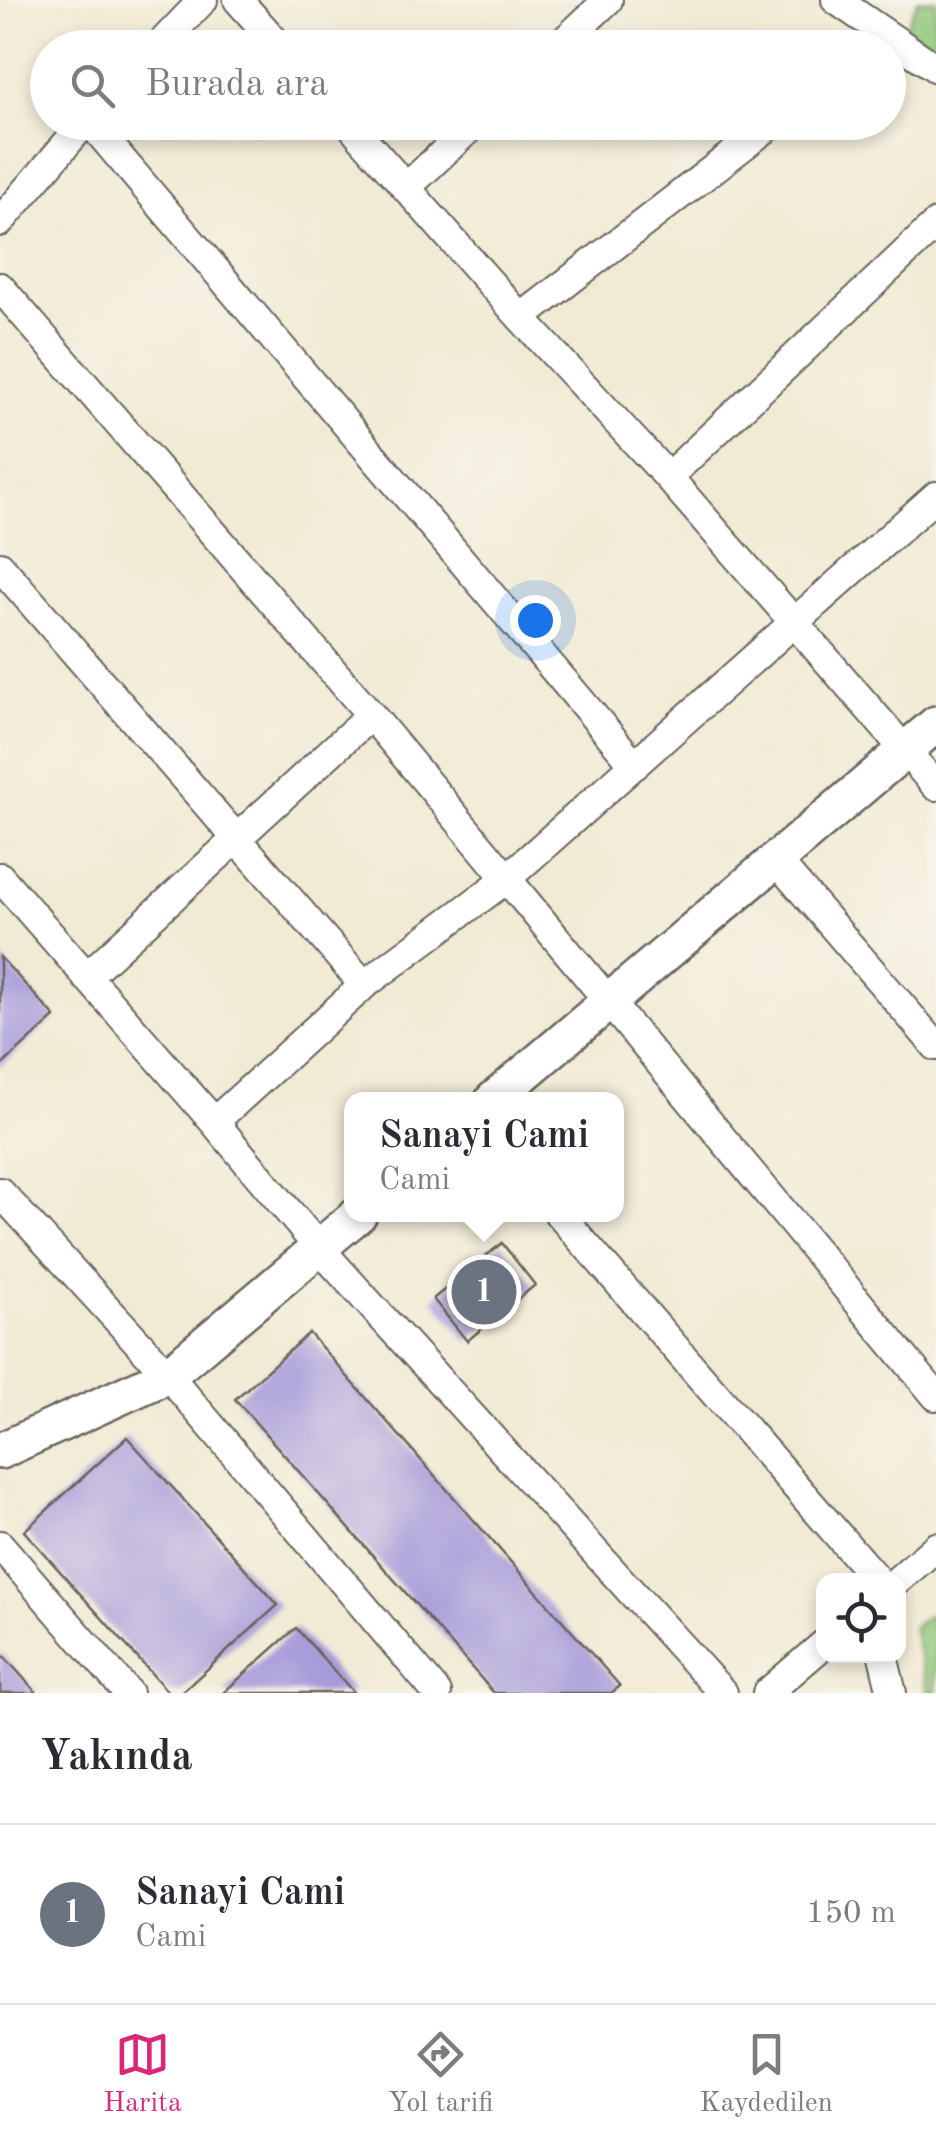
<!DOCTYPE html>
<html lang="tr">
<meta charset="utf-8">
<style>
body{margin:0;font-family:"Old Standard TT",serif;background:#f7f7f7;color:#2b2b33}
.controls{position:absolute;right:30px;bottom:30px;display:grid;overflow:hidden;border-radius:20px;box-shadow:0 5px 15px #0003}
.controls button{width:90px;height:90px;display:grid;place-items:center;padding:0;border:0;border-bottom:2px solid #e1e1e2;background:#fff;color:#2b2b33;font:50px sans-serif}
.you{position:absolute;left:535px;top:620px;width:35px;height:35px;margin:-25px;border:8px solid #fff;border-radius:50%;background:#1a73e8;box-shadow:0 0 0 15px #1a73e833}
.badge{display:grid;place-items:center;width:65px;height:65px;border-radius:50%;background:#db2777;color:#fff;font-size:32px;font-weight:700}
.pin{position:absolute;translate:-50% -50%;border:5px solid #fff;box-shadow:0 2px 10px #0006}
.popup{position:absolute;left:344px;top:1092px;width:280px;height:130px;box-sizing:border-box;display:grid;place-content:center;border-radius:20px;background:#fff;filter:drop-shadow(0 2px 8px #0005);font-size:32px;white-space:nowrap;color:#7c7c81}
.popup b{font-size:38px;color:#2b2b33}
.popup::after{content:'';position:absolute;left:50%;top:100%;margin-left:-20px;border:20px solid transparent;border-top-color:#fff}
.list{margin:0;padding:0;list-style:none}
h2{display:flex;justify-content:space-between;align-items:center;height:130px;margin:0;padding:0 40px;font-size:42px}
h2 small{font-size:32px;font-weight:400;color:#7c7c81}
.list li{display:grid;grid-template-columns:65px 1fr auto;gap:30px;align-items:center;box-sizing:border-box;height:180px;padding:0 40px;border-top:2px solid #e1e1e2}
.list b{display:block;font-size:38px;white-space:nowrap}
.list p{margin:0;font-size:32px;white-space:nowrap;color:#7c7c81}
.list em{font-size:32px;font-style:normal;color:#7c7c81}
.icon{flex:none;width:55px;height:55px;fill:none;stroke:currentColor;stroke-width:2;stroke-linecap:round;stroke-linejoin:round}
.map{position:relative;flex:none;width:936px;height:1693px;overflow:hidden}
.search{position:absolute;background:#fff;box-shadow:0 5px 15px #0003;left:30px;right:30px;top:30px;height:110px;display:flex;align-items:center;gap:25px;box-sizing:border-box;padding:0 35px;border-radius:55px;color:#7c7c81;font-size:38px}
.sheet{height:310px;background:#fff}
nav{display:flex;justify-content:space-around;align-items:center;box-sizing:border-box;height:140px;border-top:2px solid #e1e1e2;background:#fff;font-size:28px;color:#7c7c81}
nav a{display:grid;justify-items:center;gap:5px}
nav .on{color:#db2777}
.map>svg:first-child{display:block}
</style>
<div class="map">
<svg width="936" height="1693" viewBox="0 0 936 1693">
<rect width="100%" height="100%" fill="#f7f3e8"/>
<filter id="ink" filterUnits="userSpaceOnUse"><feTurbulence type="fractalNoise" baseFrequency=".01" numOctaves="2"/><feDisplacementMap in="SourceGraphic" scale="20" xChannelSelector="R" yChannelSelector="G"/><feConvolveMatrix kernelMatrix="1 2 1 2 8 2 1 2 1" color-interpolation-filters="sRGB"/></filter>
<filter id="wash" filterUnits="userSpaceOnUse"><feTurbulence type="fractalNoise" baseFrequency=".0048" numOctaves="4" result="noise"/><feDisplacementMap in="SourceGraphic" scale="40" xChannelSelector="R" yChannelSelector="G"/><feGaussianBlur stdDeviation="2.25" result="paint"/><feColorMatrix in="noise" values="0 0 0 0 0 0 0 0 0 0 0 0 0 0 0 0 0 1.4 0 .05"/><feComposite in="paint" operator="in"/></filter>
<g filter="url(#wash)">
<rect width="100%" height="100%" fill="#f1ead4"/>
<path fill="#91c87a" stroke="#56724b" stroke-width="2.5" d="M918 0H936V48L905 28Z
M929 1615 936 1637V1693H928L913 1627Z"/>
<g id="blocks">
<path fill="#a79bda" d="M0 957 55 1017 0 1067Z
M502 1243 535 1285 467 1341 433 1299Z
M309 1333 620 1686 611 1693H494L235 1399Z
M127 1437 278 1605 181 1693H169L24 1531Z
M296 1628 354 1693H223Z
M0 1652 37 1693H0Z"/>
</g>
</g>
<g filter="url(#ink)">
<use href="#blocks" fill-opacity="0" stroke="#67645c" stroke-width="2.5"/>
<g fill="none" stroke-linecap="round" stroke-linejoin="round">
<defs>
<path id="minor" d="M238 0 281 48
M836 0 936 68
M157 48 203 0
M557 48 608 0
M90 122 635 765
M348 122 521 318 668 477 936 786
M407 187 476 122
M0 222 85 122
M0 287 371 715 936 1396
M521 318 774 122
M668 477 936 224
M0 566 364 985
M776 860 936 1046
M0 877 214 1122 319 1248 723 1693
M86 977 371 715
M214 1122 364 985 505 880 936 496
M0 1192 168 1375 437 1693
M559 1214 877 1580
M0 1545 128 1693
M898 1580 936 1547
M883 1656 892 1693
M767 1693 824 1644"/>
<path id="tertiary" d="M493 1100 936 724
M0 1451 168 1375 359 1214"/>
</defs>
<use href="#minor" stroke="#67645c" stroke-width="32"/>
<use href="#tertiary" stroke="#67645c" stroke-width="40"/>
<use href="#minor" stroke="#fff" stroke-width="28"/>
<use href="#tertiary" stroke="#fff" stroke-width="35"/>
</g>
</g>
</svg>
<div class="controls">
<button><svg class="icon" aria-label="locate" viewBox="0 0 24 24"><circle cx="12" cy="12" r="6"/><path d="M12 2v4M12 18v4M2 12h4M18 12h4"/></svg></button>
</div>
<div class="you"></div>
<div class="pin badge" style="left:484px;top:1292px;background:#6b7280">1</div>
<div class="popup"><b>Sanayi Cami</b>Cami</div>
<div class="search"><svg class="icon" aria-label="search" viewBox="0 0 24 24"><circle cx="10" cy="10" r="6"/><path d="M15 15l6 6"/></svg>Burada ara</div>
</div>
<section class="sheet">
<h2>Yakında<small></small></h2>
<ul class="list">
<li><span class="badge" style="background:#6b7280">1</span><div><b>Sanayi Cami</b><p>Cami</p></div><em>150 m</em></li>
</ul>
</section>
<nav>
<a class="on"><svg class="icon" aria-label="map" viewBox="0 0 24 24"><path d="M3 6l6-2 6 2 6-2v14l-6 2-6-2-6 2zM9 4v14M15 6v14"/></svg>Harita</a>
<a><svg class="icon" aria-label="directions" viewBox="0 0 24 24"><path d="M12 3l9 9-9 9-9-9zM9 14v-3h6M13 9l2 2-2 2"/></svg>Yol tarifi</a>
<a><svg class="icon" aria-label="saved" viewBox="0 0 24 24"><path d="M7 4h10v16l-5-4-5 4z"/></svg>Kaydedilen</a>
</nav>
